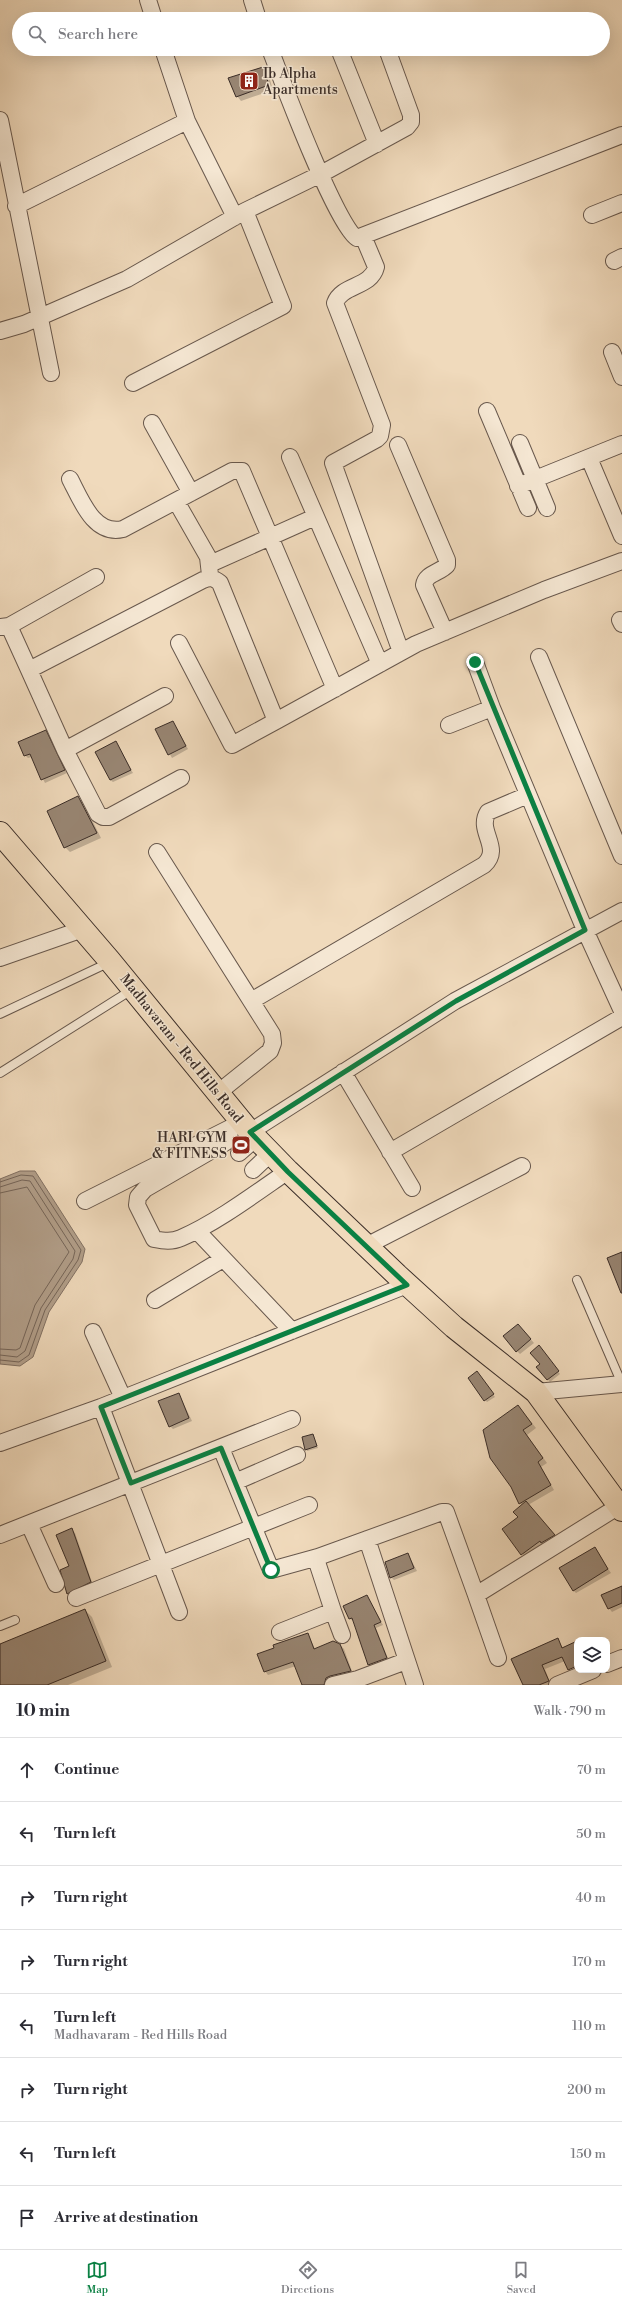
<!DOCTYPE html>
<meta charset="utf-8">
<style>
body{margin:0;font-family:"Libre Bodoni",serif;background:#f2f2f3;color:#2b2b33}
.controls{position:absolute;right:12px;bottom:12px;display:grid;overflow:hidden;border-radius:8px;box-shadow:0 4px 16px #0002}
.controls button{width:36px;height:36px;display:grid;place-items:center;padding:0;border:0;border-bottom:1px solid #e1e1e2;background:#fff;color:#2b2b33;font:20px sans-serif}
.stop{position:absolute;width:12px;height:12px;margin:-9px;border:3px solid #0b8043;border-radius:50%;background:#fff}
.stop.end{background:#0b8043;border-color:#fff;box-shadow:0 1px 4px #0008}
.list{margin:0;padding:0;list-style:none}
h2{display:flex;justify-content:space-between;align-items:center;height:52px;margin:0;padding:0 16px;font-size:17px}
h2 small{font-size:13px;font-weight:400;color:#7c7c81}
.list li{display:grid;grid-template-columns:26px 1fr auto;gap:12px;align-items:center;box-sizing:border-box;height:64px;padding:0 16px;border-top:1px solid #e1e1e2}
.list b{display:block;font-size:15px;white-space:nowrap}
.list p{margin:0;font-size:13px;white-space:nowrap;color:#7c7c81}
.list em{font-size:13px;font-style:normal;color:#7c7c81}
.icon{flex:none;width:22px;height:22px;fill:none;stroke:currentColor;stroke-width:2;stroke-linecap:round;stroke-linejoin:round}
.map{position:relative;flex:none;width:622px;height:1685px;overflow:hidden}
.search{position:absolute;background:#fff;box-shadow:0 4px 16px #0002;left:12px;right:12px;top:12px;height:44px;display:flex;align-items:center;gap:10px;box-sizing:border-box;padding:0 14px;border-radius:22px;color:#7c7c81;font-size:15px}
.sheet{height:564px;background:#fff}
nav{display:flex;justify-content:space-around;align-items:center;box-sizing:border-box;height:56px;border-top:1px solid #e1e1e2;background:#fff;font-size:11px;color:#7c7c81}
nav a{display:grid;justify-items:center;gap:2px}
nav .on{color:#0b8043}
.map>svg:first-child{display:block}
</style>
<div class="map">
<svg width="622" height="1685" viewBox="0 0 622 1685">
<rect width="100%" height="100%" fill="#f0dabc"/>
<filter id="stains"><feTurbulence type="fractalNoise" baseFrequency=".005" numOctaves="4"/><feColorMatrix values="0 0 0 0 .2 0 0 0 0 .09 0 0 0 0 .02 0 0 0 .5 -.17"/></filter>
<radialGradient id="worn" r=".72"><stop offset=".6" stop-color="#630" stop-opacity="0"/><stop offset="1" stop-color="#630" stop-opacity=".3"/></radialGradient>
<path fill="#b29f8a" stroke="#827163" d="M20 1171H35L85 1249 82 1262 49 1312 33 1357 20 1366 0 1364V1179Z"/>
<path fill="#0003" d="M263 68 268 73 273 90 241 101 237 96Z
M173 722 188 749 172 758 156 730Z
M46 732 67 773 45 783 32 757 28 758 25 755Z
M116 743 133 773 113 782 110 780Z
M78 798 83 802 101 838 70 852 65 847Z
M521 1328 534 1343 520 1354 517 1351Z
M541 1349 560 1374 550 1382 537 1367 541 1364Z
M479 1375 495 1397 487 1402 485 1400Z
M179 1394 192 1421 173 1429 170 1426Z
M518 1406 536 1428 527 1435 547 1463 541 1467 554 1490 528 1505 557 1538 525 1557 504 1529 519 1518 522 1506 520 1503Z
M313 1435 318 1448 307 1451 306 1449Z
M72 1530 75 1533 93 1585 71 1596 68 1593Z
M594 1548 611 1573 576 1593 573 1590Z
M408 1554 417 1571 394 1580 391 1577Z
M622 1587V1607L612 1612 609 1608Z
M367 1597 383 1625 376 1628 389 1661 372 1667 369 1664 354 1621 350 1619Z
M85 1610 92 1617 112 1667 68 1685H0V1645Z
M308 1634 315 1649 340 1645 344 1649 353 1674 328 1685H303L296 1666 268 1675 265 1671Z
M557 1639 563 1648 577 1642V1663L565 1661 545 1669 551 1685H524Z"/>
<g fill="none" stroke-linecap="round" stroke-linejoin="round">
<path stroke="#766659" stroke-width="1" d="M0 1182 21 1175 33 1176 81 1250 78 1260 45 1310 29 1355 19 1362 0 1360
M0 1187 22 1180 30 1181 75 1251 73 1259 41 1308 25 1351 17 1357 0 1355
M0 1193 27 1187 69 1252 35 1305 20 1348 16 1350 0 1349"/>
</g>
<path fill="#998775" stroke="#3a2d28" d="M263 67 269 85 236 97 228 78Z
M173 721 186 746 168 755 155 729Z
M46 730 65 770 41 780 30 754 24 756 18 742Z
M116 741 131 770 110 780 95 752Z
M78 796 97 833 64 848 47 811Z
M622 1252V1293H621L607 1258Z
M518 1324 531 1339 516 1352 503 1336Z
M539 1345 559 1371 547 1380 536 1367 540 1364 530 1353Z
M477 1371 494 1394 484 1401 468 1378Z
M179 1393 189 1418 169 1427 158 1401Z
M518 1405 532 1424 523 1430 543 1458 538 1462 551 1485 519 1504 511 1487 490 1458 483 1430Z
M313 1434 317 1446 305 1450 302 1437Z
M526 1501 555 1535 541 1543 540 1541 521 1555 502 1529 518 1517 513 1512Z
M72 1528 91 1582 67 1594 60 1570 69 1566 56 1535Z
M595 1547 608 1569 573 1591 559 1568Z
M408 1553 414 1568 390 1578 385 1562Z
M622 1586V1603L608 1609 601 1595Z
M367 1595 381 1622 374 1625 387 1658 368 1665 352 1618 349 1619 343 1606Z
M85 1609 106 1661 47 1685H0V1644Z
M308 1633 314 1649 333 1641 340 1644 351 1671 330 1676 326 1678 324 1685H302L293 1662 264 1672 257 1654 274 1648 273 1645Z
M558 1638 562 1648 577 1641V1666L568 1670 562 1657 542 1665 549 1681 539 1685H523L511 1659Z"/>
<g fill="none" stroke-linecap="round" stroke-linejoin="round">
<defs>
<path id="lane" d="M0 1014 110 962
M0 1073 133 989
M577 1280 622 1384
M0 1626 15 1620"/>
<path id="street" d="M148 0 154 19
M252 0 258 19
M163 49 187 121 235 217
M270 49C281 78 337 228 357 238L622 135
M339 49 377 144
M0 120 51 373
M16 206 187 121
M592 215 622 203
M363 236 376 267C371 288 342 284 335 303L382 425 380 436 377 439 333 463 401 652
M614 261 622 257
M0 331 24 324 127 279 245 211 321 174 407 127 411 122V115L387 49
M612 352 622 377
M133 383 283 306 245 211
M487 411 528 508
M152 423 191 493
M520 443 547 508
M398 445 447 560V565C440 573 426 573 424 585L445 632
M290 457 380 664
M589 458 622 536
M70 479C81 500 94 536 123 529L232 471H242L335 689
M518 486 622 444
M176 501 208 557 210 575
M210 564 315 517
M620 620 622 624
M9 626 96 577
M0 627 9 626 29 670 203 580C211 577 214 578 220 583L276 721 416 644 544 590 622 561
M179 643 232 745 276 721
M539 657 622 856
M475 662 492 708
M29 670 65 750 98 814 103 817H109L181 778
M449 725 492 708 585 930 622 1011
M65 750 165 696
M157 852 272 1034 273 1043 270 1051 219 1092
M0 958 83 929
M251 1001 484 865C503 848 476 831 488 812L528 795
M343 1072 412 1188
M232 1127 226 1142 145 1189 138 1197 137 1205 154 1239C164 1241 172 1242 181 1238 216 1223 256 1193 288 1171
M250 1132 455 1001 622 911
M390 1152 622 1017
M239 1153 256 1138
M253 1170 271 1153
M85 1201 236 1125
M200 1234 292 1331
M366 1246 522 1166
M155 1300 223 1259
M93 1332 123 1398
M536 1392 622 1384
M101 1407 179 1612
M0 1443 101 1407 407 1285
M221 1448 271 1570 318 1557
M235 1482 297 1455
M29 1524 56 1584
M0 1535 292 1419
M367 1539 415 1685
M476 1595 498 1658
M76 1598 309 1505
M333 1611 342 1635
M280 1632 333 1611 316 1559 318 1557 442 1512H446L476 1595 619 1506
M607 1664 622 1658
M333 1685 358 1679 406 1661
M557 1685 593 1670"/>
<path id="primary" d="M0 833 110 961 250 1132 288 1171 397 1275 454 1327 536 1392 622 1510"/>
</defs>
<use href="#lane" stroke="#68584d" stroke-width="10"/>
<use href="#street" stroke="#68584d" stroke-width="18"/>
<use href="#primary" stroke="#3a2d28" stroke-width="24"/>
<use href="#lane" stroke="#f5e7d3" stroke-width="8"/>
<use href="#street" stroke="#f5e7d3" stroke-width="16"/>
<use href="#primary" stroke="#f0dabc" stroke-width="22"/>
</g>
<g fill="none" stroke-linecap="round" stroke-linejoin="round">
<path stroke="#0b8043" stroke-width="5" d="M271 1570 221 1448 131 1483 101 1407 407 1285 288 1172 250 1132 456 1001 585 930 475 662"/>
</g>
<defs>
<symbol id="building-square" viewBox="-11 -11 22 22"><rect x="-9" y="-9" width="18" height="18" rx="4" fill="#8f2418" stroke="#f5e7d3"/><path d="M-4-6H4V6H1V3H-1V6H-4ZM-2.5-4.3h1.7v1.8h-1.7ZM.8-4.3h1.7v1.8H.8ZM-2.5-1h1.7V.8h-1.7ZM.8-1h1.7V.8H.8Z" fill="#fff"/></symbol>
<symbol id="stadium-square" viewBox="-11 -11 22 22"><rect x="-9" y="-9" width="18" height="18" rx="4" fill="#8f2418" stroke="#f5e7d3"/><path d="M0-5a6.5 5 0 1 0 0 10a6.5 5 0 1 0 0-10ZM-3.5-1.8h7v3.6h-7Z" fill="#fff"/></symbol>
</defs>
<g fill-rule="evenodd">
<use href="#building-square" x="238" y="70" width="22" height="22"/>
<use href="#stadium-square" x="230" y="1134" width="22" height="22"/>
</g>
<g text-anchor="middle" stroke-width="3" stroke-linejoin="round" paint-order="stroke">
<g font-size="14" fill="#3a2d28" stroke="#f5e7d3" text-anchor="start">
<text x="263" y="78">Ib Alpha<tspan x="263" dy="16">Apartments</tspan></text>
<text x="227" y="1142" text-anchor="end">HARI GYM<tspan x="227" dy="16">&amp; FITNESS</tspan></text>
</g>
<g font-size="14" fill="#3a2d28" stroke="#f5e7d3">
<text transform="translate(182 1048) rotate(51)" y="5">Madhavaram - Red Hills Road</text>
</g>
</g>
<rect width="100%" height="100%" filter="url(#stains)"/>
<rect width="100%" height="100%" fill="url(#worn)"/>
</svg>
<div class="controls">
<button><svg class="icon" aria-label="layers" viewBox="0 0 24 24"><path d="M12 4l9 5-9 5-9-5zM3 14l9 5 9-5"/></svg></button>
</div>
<div class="stop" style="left:271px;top:1570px"></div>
<div class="stop end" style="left:475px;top:662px"></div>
<div class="search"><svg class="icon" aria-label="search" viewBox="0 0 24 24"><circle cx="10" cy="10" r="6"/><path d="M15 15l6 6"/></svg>Search here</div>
</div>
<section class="sheet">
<h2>10 min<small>Walk · 790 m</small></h2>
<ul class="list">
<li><svg class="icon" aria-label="ahead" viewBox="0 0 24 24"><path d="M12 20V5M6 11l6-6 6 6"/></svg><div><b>Continue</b></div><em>70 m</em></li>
<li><svg class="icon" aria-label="left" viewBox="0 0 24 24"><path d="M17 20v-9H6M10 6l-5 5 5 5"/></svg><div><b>Turn left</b></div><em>50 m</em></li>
<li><svg class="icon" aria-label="right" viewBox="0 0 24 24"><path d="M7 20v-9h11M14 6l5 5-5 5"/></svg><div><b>Turn right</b></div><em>40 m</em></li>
<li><svg class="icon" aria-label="right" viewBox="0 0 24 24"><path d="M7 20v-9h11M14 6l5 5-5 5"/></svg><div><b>Turn right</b></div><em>170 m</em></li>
<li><svg class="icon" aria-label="left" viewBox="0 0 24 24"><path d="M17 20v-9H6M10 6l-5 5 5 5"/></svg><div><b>Turn left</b><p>Madhavaram - Red Hills Road</p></div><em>110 m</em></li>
<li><svg class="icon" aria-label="right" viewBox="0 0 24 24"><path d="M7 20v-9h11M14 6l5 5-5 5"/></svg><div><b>Turn right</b></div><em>200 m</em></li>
<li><svg class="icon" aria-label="left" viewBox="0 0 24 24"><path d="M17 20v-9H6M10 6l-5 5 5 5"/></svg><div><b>Turn left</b></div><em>150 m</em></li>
<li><svg class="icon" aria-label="arrive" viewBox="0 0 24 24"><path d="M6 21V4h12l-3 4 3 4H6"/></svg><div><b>Arrive at destination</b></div></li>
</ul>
</section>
<nav>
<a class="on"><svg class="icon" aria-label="map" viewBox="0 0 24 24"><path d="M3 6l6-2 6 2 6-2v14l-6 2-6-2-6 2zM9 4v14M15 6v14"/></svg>Map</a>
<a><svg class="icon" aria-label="directions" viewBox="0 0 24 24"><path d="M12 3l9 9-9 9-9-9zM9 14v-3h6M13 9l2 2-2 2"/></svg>Directions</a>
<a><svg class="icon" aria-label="saved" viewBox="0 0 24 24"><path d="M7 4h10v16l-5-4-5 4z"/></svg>Saved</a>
</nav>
